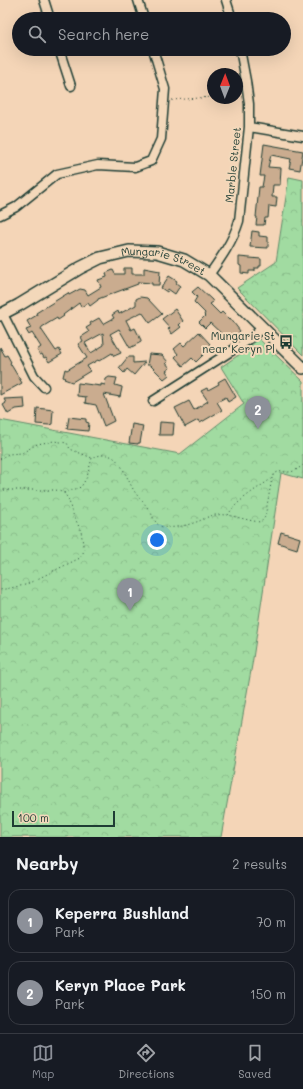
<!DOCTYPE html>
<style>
body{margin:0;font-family:Mali,sans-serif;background:#20242c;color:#f1f3f6}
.compass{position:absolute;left:207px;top:68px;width:36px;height:36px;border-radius:50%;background:#171b24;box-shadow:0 4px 16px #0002;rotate:1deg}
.scale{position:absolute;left:12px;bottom:10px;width:103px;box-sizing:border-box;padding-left:4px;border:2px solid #1f3d34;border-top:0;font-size:11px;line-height:14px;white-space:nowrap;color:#1f3d34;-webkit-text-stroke:3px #f3d8ba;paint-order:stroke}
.you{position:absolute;left:157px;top:540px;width:14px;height:14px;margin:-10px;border:3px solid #fff;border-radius:50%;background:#1a73e8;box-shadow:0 0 0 6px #1a73e833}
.badge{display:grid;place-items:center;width:26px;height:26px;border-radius:50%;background:#8c9099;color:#fff;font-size:13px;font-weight:700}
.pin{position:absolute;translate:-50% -33px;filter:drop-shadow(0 1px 2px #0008)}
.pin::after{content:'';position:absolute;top:21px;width:14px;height:12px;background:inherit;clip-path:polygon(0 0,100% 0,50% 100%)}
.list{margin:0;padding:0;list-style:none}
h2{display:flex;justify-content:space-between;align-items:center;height:52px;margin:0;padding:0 16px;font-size:17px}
h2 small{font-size:13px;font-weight:400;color:#9ea1a6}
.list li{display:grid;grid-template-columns:26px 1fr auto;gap:12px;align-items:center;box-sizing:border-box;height:64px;margin:0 8px 8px;padding:0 8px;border:1px solid #363941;border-radius:12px}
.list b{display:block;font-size:15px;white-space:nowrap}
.list p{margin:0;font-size:13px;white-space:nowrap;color:#9ea1a6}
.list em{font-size:13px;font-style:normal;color:#9ea1a6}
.icon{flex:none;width:22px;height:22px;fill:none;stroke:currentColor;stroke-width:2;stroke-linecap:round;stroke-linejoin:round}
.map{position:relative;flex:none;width:303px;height:837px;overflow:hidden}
.search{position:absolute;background:#171b24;box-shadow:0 4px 16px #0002;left:12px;right:12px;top:12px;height:44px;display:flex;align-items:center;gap:10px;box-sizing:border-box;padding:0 14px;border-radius:22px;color:#9ea1a6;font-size:15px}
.sheet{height:196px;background:#171b24}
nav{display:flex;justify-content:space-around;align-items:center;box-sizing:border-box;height:56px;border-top:1px solid #363941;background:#171b24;font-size:11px;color:#9ea1a6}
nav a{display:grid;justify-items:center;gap:2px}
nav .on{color:#8c9099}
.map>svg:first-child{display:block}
</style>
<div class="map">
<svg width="303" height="837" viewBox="0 0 303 837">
<defs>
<pattern id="park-crowns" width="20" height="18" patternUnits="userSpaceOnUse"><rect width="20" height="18" fill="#a1dba1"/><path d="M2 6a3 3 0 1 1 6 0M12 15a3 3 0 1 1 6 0" fill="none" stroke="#8abd8b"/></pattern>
</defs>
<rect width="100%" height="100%" fill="#f4d5b7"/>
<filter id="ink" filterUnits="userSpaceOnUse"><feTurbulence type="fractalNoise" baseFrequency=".025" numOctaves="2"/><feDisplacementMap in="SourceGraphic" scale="8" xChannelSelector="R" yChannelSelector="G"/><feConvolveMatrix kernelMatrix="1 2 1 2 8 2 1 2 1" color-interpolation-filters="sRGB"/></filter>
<g filter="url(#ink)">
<path fill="url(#park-crowns)" stroke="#608c6a" d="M289 177 303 180V355L237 288 276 262Z
M259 339 303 381V479L281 473 252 665 221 837H0V420L180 454 244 404 221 367 243 352 256 341Z"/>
<path fill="#caac8f" stroke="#1f3d34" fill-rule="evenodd" d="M264 144 303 151 300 170 289 168 291 159 271 155 268 167 281 168 280 185H273L272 197H277L276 207 269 206 268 218H265L264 225H256L257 217H256L259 187H262L264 176H260Z
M252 231 259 232V236L268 237V248L250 247Z
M239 257 261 259V266H259V268H255V271H249V274L241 273V266L239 265Z
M124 268H132V274H144V268L160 271 159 285H152V283L138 282V284L98 299V300L90 306 88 303 81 307 79 303 63 315 64 316 58 320 57 318 42 327 41 329 56 351 59 349 62 354 49 362 46 357 44 358 42 354 40 355 37 350 41 347 32 333 29 335 26 330 31 328 27 321 37 315 36 313 68 293 69 295 80 289 85 290 88 295 101 287 98 280 107 277 106 273 113 270 115 274H124Z
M169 276 177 281 176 283 180 286 175 294 168 289 167 292 161 288Z
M198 287 212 300 213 302 210 304 220 314 222 312 229 319 230 318 240 331 234 337 232 335 229 338 226 335 225 337 210 323 205 328 199 322 205 316 204 315 205 313 194 302 197 297 192 292Z
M140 297 147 298 162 314 150 323 142 312 126 320 131 330 135 328 141 340V342L130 348 119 329 110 334 121 353 114 356 112 353 99 361 98 360 87 366 90 371 72 382 64 379 65 378 63 377 65 369 67 370 87 358 78 344 83 341 81 337 89 332 86 328 91 325 90 323 99 318 103 324 114 318 112 315 118 311 119 314 136 305V299ZM103 333 104 345 91 353 85 343Z
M175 309 183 321 179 325 181 327 172 334 168 329 170 328 162 319Z
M199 332 210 344 205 349 207 351 196 362 192 358 183 366 175 357 178 354 174 349 181 343 184 346Z
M0 347 5 356 7 355 11 362 10 363 22 383 0 395Z
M149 354 162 355 168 362 166 363 170 368 166 371 169 375 164 379 150 365H147Z
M128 357H133V363L145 362 134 375 127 369 124 373 119 368Z
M109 377 117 378 115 385 122 387V388L120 397 104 394 114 421 104 426 96 405 85 403 86 397 77 396 78 383 101 386V384L105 385 106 379Z
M225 378 236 397 228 402 226 397 217 402 222 410 200 423 198 420 185 427 175 408 189 401 194 410 208 401 201 391 207 388 208 390 219 384 218 382Z
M24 398 25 408 16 409 8 414 3 405 6 403 4 399Z
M37 408 53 410 52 424 49 425 36 424Z
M69 417 86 419V422L89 423 88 431 67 429Z
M160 422 174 423 173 435H159Z
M132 424 143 426 140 443H138V444L129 443Z
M281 532 300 538 297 549 278 543Z"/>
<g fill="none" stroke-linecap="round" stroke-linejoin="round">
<defs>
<path id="street" d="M44 0 50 19
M138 0 144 19
M226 0 232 19
M59 49 71 86
M249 127 303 136
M0 215 16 207 57 174 98 165 135 167 151 161 161 139 165 89 153 49
M209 275C221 258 233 241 239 221L249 127V104L246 81 240 49
M3 314 34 376 44 387
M153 401 247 341 262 328"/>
<g id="secondary">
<path id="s1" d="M0 315 19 305 80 268 100 258 129 251 157 252 184 260 209 275 303 368"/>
</g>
</defs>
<use href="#street" stroke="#1f3d34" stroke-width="11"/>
<use href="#secondary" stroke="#1f3d34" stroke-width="14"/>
<path stroke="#1f3d34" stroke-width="1" stroke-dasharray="1 3" stroke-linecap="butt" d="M172 100 213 97
M0 459 8 454 22 453 37 444 54 441 67 443 70 449 92 458
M0 490H56L64 493 69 500 71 510 81 531 84 551 80 558 25 585 0 590
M64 493 81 487 87 477 92 458C118 446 123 471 133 489 138 498 145 503 150 511 153 516 154 522 160 526 170 530 189 525 199 521 204 519 210 515 216 515 228 513 247 521 261 522L265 517 272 478C276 470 280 472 288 472 294 472 298 469 303 465
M228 515C236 501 258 488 271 479"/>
<use href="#street" stroke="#f3d8ba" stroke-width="8"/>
<use href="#secondary" stroke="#f3d8ba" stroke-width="11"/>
</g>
</g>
<defs>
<symbol id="bus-bare" viewBox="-9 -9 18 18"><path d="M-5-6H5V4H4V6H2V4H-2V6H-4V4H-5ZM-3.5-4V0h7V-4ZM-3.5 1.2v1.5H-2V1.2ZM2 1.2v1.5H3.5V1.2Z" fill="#1f3d34" stroke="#f3d8ba" stroke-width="2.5" paint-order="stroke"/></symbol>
</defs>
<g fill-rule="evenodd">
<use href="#bus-bare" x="276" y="332" width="20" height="20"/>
</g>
<g text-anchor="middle" stroke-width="4" stroke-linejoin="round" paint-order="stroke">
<g font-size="11" fill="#1f3d34" stroke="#f3d8ba">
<text transform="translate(233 165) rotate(-84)" y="4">Marble Street</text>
<text dy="4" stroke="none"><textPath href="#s1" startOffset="181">Mungarie Street</textPath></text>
</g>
<g font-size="11" fill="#1f3d34" stroke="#f3d8ba" text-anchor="end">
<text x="275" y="340">Mungarie St<tspan x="275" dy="13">near Keryn Pl</tspan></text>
</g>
</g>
</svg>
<svg class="compass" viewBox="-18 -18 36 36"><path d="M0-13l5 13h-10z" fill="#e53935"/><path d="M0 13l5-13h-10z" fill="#9ea1a6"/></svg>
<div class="scale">100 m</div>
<div class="you"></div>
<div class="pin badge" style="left:130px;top:611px">1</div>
<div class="pin badge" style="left:258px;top:429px">2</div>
<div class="search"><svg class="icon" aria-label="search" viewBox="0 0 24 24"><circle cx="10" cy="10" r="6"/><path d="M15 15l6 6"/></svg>Search here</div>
</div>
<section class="sheet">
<h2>Nearby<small>2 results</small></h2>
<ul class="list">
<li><span class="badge">1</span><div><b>Keperra Bushland</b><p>Park</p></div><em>70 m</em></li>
<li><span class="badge">2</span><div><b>Keryn Place Park</b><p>Park</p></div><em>150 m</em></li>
</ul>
</section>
<nav>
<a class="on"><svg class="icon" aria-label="map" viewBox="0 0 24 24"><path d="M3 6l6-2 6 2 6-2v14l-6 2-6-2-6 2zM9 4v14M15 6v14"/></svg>Map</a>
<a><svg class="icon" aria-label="directions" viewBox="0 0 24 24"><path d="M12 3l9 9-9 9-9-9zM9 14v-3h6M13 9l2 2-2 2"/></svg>Directions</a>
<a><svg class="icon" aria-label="saved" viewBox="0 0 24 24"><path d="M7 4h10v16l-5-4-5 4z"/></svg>Saved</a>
</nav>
